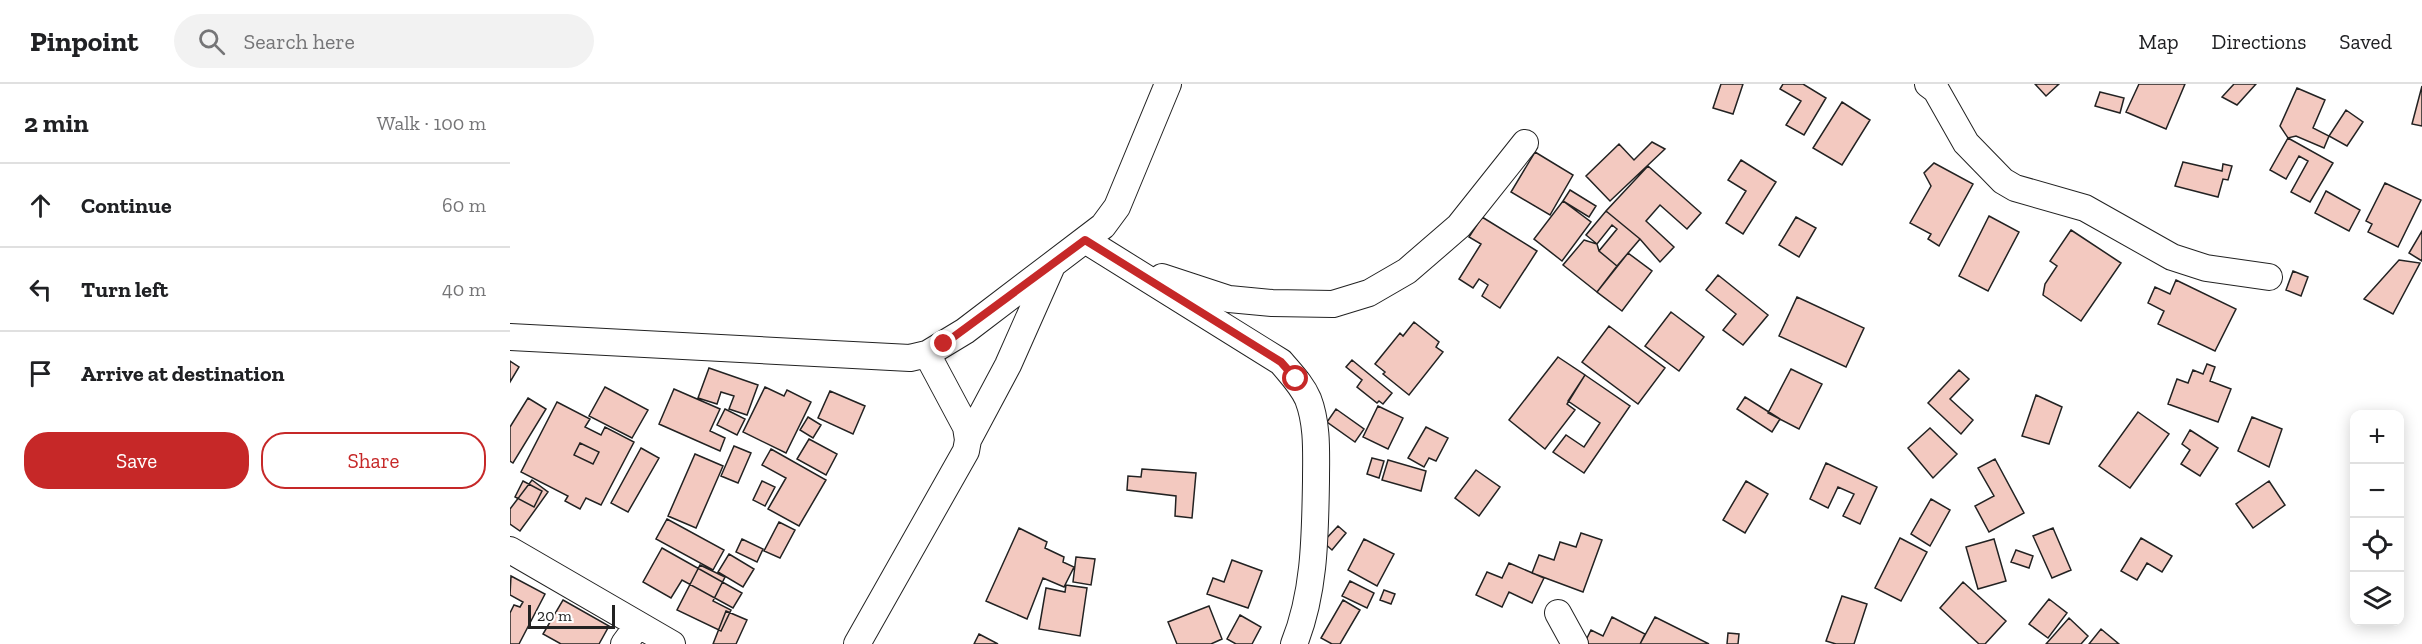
<!DOCTYPE html>
<meta charset="utf-8">
<style>
body{margin:0;font-family:"Zilla Slab",serif;background:#f2f2f2;color:#202124}
.controls{position:absolute;right:18px;bottom:18px;display:grid;overflow:hidden;border-radius:12px;box-shadow:0 3px 15px #0003}
.controls button{width:54px;height:54px;display:grid;place-items:center;padding:0;border:0;border-bottom:2px solid #e0e0e0;background:#fff;color:#202124;font:30px sans-serif}
.scale{position:absolute;left:18px;bottom:15px;width:87px;box-sizing:border-box;padding-left:6px;border:3px solid #222;border-top:0;font-size:16px;line-height:21px;white-space:nowrap;color:#222;-webkit-text-stroke:4px #fff;paint-order:stroke}
.stop{position:absolute;width:18px;height:18px;margin:-14px;border:4px solid #c62828;border-radius:50%;background:#fff}
.stop.end{background:#c62828;border-color:#fff;box-shadow:0 2px 6px #0008}
.list{margin:0;padding:0;list-style:none}
h2{display:flex;justify-content:space-between;align-items:center;height:78px;margin:0;padding:0 24px;font-size:26px}
h2 small{font-size:20px;font-weight:400;color:#757577}
.list li{display:grid;grid-template-columns:39px 1fr auto;gap:18px;align-items:center;box-sizing:border-box;height:84px;padding:0 24px;border-top:2px solid #e0e0e0}
.list b{display:block;font-size:22px;white-space:nowrap}
.list em{font-size:20px;font-style:normal;color:#757577}
.actions{display:flex;gap:12px;padding:18px 24px}
.actions a{flex:1;padding:14px 0;border:2px solid #c62828;border-radius:24px;text-align:center;font-size:21px;color:#c62828}
.actions .main{background:#c62828;color:#fff}
.icon{flex:none;width:33px;height:33px;fill:none;stroke:currentColor;stroke-width:2;stroke-linecap:round;stroke-linejoin:round}
.map{position:relative;flex:none;width:1912px;height:560px;overflow:hidden}
header{display:flex;align-items:center;gap:36px;box-sizing:border-box;height:84px;padding:0 30px;background:#fff;border-bottom:2px solid #e0e0e0}
header strong{font-size:28px}
nav{display:flex;gap:33px;margin-inline-start:auto;font-size:21px}
.search{width:420px;height:54px;background:#f2f2f2;display:flex;align-items:center;gap:15px;box-sizing:border-box;padding:0 21px;border-radius:33px;color:#757577;font-size:22px}
main{display:flex}
aside{flex:1;background:#fff}
.map>svg:first-child{display:block}
</style>
<header>
<strong>Pinpoint</strong>
<div class="search"><svg class="icon" aria-label="search" viewBox="0 0 24 24"><circle cx="10" cy="10" r="6"/><path d="M15 15l6 6"/></svg>Search here</div>
<nav><a>Map</a><a>Directions</a><a>Saved</a></nav>
</header>
<main>
<aside>
<h2>2 min<small>Walk · 100 m</small></h2>
<ul class="list">
<li><svg class="icon" aria-label="ahead" viewBox="0 0 24 24"><path d="M12 20V5M6 11l6-6 6 6"/></svg><div><b>Continue</b></div><em>60 m</em></li>
<li><svg class="icon" aria-label="left" viewBox="0 0 24 24"><path d="M17 20v-9H6M10 6l-5 5 5 5"/></svg><div><b>Turn left</b></div><em>40 m</em></li>
<li><svg class="icon" aria-label="arrive" viewBox="0 0 24 24"><path d="M6 21V4h12l-3 4 3 4H6"/></svg><div><b>Arrive at destination</b></div></li>
</ul>
<div class="actions"><a class="main">Save</a><a>Share</a></div>
</aside>
<div class="map">
<svg width="1912" height="560" viewBox="0 0 1912 560">
<rect width="100%" height="100%" fill="#fff"/>
<path fill="#f3c9c0" stroke="#222" stroke-width="1.5" d="M1211 0H1233L1223 30 1203 24Z
M1273 0H1293L1316 14 1294 51 1276 41 1291 17 1270 5Z
M1525 0H1549L1536 12Z
M1629 0H1675L1656 45 1616 28Z
M1724 0H1746L1727 21 1712 13Z
M1912 2V42L1902 40Z
M1787 4 1815 16 1803 44 1819 52 1814 64 1786 52 1778 54 1770 42Z
M1590 8 1614 14 1610 29 1585 22Z
M1332 18 1360 36 1332 81 1303 64Z
M1836 26 1853 38 1837 62 1819 52Z
M1778 54 1823 79 1800 118 1781 108 1798 77 1789 72 1776 95 1760 86Z
M1142 58 1155 65 1100 117 1076 92 1109 60 1124 76Z
M1025 68 1063 91 1040 131 1001 108Z
M1231 76 1266 98 1233 150 1216 139 1236 107 1218 96Z
M1673 78 1712 87 1713 80 1722 82 1718 96 1713 95 1708 113 1665 102Z
M1424 79 1463 100 1429 162 1418 155 1421 150 1400 139 1421 102 1414 89Z
M1138 82 1191 129 1177 145 1150 121 1136 137 1164 163 1150 178 1130 155 1096 127Z
M1875 99 1911 116 1888 163 1858 148 1862 140 1856 137Z
M1060 106 1086 122 1079 133 1053 117Z
M1816 107 1850 126 1839 147 1805 129Z
M1053 117 1081 138 1052 177 1024 155Z
M1096 127 1130 155 1107 182 1089 167 1107 145 1102 141 1087 160 1076 151Z
M1479 132 1509 148 1478 207 1449 192Z
M972 133 1027 167 990 224 972 212 978 201 969 195 963 204 949 195 971 160 959 153Z
M1286 133 1306 144 1289 173 1269 161Z
M1561 146 1611 179 1571 237 1533 211 1535 200 1547 182 1540 177Z
M1912 147V177L1899 169Z
M1074 156 1087 160 1089 167 1107 182 1087 208 1053 181Z
M1118 169 1142 187 1112 227 1087 208Z
M1889 176 1910 179 1883 230 1854 215Z
M1783 187 1798 193 1791 212 1776 206Z
M1208 191 1258 231 1233 261 1213 246 1226 230 1196 206Z
M1666 196 1726 225 1705 267 1648 240 1654 227 1638 219 1645 203 1660 210Z
M1287 213 1354 244 1336 283 1269 252Z
M1161 228 1194 253 1169 287 1135 262Z
M904 238 929 258 926 263 933 268 899 311 873 290 875 288 865 280 890 249 893 252Z
M1099 242 1155 284 1128 320 1072 278Z
M1048 273 1075 291 1057 320 1065 326 1035 365 999 336Z
M842 276 882 309 873 320 869 317 867 319 847 303 852 296 836 283Z
M0 277 9 283 0 298Z
M1697 280 1705 283 1700 297 1721 305 1708 338 1658 320 1667 295 1678 299 1683 286 1693 290Z
M199 284 248 301 237 331 219 325 224 312 211 308 207 320 188 314Z
M1281 285 1312 300 1289 345 1258 329Z
M1449 286 1459 295 1440 315 1463 336 1451 350 1418 319Z
M1075 291 1120 322 1074 389 1043 368 1056 351 1074 363 1090 339 1058 317Z
M95 303 138 326 122 354 79 332Z
M255 303 274 312 277 306 301 318 276 369 233 348Z
M164 305 210 325 200 347 215 354 210 367 149 340Z
M320 307 355 322 343 350 308 334Z
M1526 311 1552 323 1539 360 1512 352Z
M1235 313 1270 335 1262 348 1227 325Z
M18 314 36 325 3 379 0 377V343Z
M47 318 80 335 75 343 91 351 95 343 124 358 91 421 76 414 70 425 55 417 58 412 11 388Z
M868 322 893 334 878 365 853 353Z
M215 325 235 335 227 351 207 341Z
M826 325 854 345 845 358 817 338Z
M1628 328 1659 350 1620 404 1589 382Z
M298 333 311 341 303 354 290 346Z
M1742 333 1772 345 1759 383 1728 367Z
M916 343 938 354 926 377 919 374 914 383 898 374Z
M1420 344 1447 370 1423 394 1398 364Z
M1680 346 1708 364 1690 392 1671 380 1680 366 1672 360Z
M299 355 327 370 316 391 287 375Z
M70 359 89 368 83 380 64 371Z
M224 362 241 369 228 399 211 392Z
M131 364 149 374 118 428 101 419Z
M261 365 316 396 289 442 258 425 276 394 252 381Z
M185 370 213 382 186 444 158 432Z
M862 374 874 377 869 394 857 390Z
M1485 375 1514 429 1479 448 1465 422 1484 412 1468 384Z
M878 376 916 387 911 407 872 396Z
M1316 379 1367 403 1350 440 1333 432 1344 410 1328 403 1318 424 1300 415Z
M632 385 686 389 682 434 665 432 666 412 617 406 618 392 631 393Z
M966 386 990 403 969 432 945 414Z
M22 396 38 408 10 447 0 440V425Z
M13 397 32 407 24 423 5 413Z
M252 397 265 403 255 422 243 416Z
M1236 397 1258 410 1235 449 1213 436Z
M1759 397 1775 421 1743 444 1726 420Z
M1421 415 1440 426 1420 462 1401 450Z
M157 435 214 466 203 486 146 455Z
M269 438 285 446 270 474 254 467Z
M828 442 836 449 822 466 813 458Z
M509 444 537 458 535 464 554 473 553 478 564 483 554 503 533 494 517 535 476 517Z
M1543 444 1561 486 1542 494 1523 452Z
M1071 449 1092 456 1073 508 1022 489 1029 471 1044 476 1050 458 1066 463Z
M1390 454 1417 468 1391 517 1365 504Z
M1631 454 1662 472 1652 488 1637 479 1627 496 1611 487Z
M232 455 253 465 247 478 226 468Z
M854 455 884 470 867 502 838 486Z
M1484 455 1496 497 1468 505 1456 463Z
M152 464 232 509 223 524 172 496 161 514 133 498Z
M1506 466 1523 472 1519 484 1501 478Z
M219 470 244 485 233 503 208 488Z
M566 473 585 475 581 501 563 498Z
M722 476 752 487 738 524 697 510 703 494 714 498Z
M999 479 1034 494 1022 519 999 508 992 523 966 511 977 488 992 494Z
M190 481 215 493 203 517 221 526 211 547 167 526Z
M1 492 35 510 9 560H0V529L4 521 10 523 13 518 0 511Z
M840 497 864 509 857 524 832 512Z
M1453 498 1496 537 1475 560H1469L1430 524Z
M556 501 577 504 570 552 529 545 536 504 555 508Z
M874 506 885 510 881 520 870 516Z
M1332 512 1357 520 1344 560H1326L1316 557Z
M1539 515 1557 529 1538 554 1519 540Z
M53 516 99 542 89 560H51L33 550Z
M833 516 850 526 830 560H822L811 554Z
M699 522 712 555 701 560H667L658 538Z
M216 527 237 536 226 560H203Z
M730 531 751 543 742 560H726L717 555Z
M1102 533 1135 550 1130 560H1074L1081 546 1093 552Z
M1145 533 1199 560H1130Z
M1559 534 1578 552 1571 560H1536Z
M1591 545 1609 560H1579Z
M1218 549 1229 550 1228 560H1217Z
M469 550 488 560H464Z"/>
<g fill="none" stroke-linecap="round" stroke-linejoin="round">
<defs>
<path id="street" d="M1418 0 1426 6 1456 59 1493 97 1505 104 1575 124 1662 173 1696 184 1759 193
M575 156 771 278C781 290 792 301 798 315 808 341 806 370 806 397 805 452 805 508 784 560
M652 193 719 215 762 219 823 220 859 209 897 187 949 142 1015 59
M0 253 400 274 417 270 455 247 593 142 607 123 658 0
M458 356 498 281 541 184
M0 466 162 560
M1048 529 1065 560
M114 560 128 541
M347 560 456 367 458 356 456 343 417 270"/>
</defs>
<use href="#street" stroke="#222" stroke-width="28"/>
<use href="#street" stroke="#fff" stroke-width="26"/>
</g>
<g fill="none" stroke-linecap="round" stroke-linejoin="round">
<path stroke="#c62828" stroke-width="8" d="M434 260 575 156 771 278 786 295"/>
</g>
</svg>
<div class="controls">
<button>+</button>
<button>−</button>
<button><svg class="icon" aria-label="locate" viewBox="0 0 24 24"><circle cx="12" cy="12" r="6"/><path d="M12 2v4M12 18v4M2 12h4M18 12h4"/></svg></button>
<button><svg class="icon" aria-label="layers" viewBox="0 0 24 24"><path d="M12 4l9 5-9 5-9-5zM3 14l9 5 9-5"/></svg></button>
</div>
<div class="scale">20 m</div>
<div class="stop" style="left:786px;top:295px"></div>
<div class="stop end" style="left:434px;top:260px"></div>
</div>
</main>
